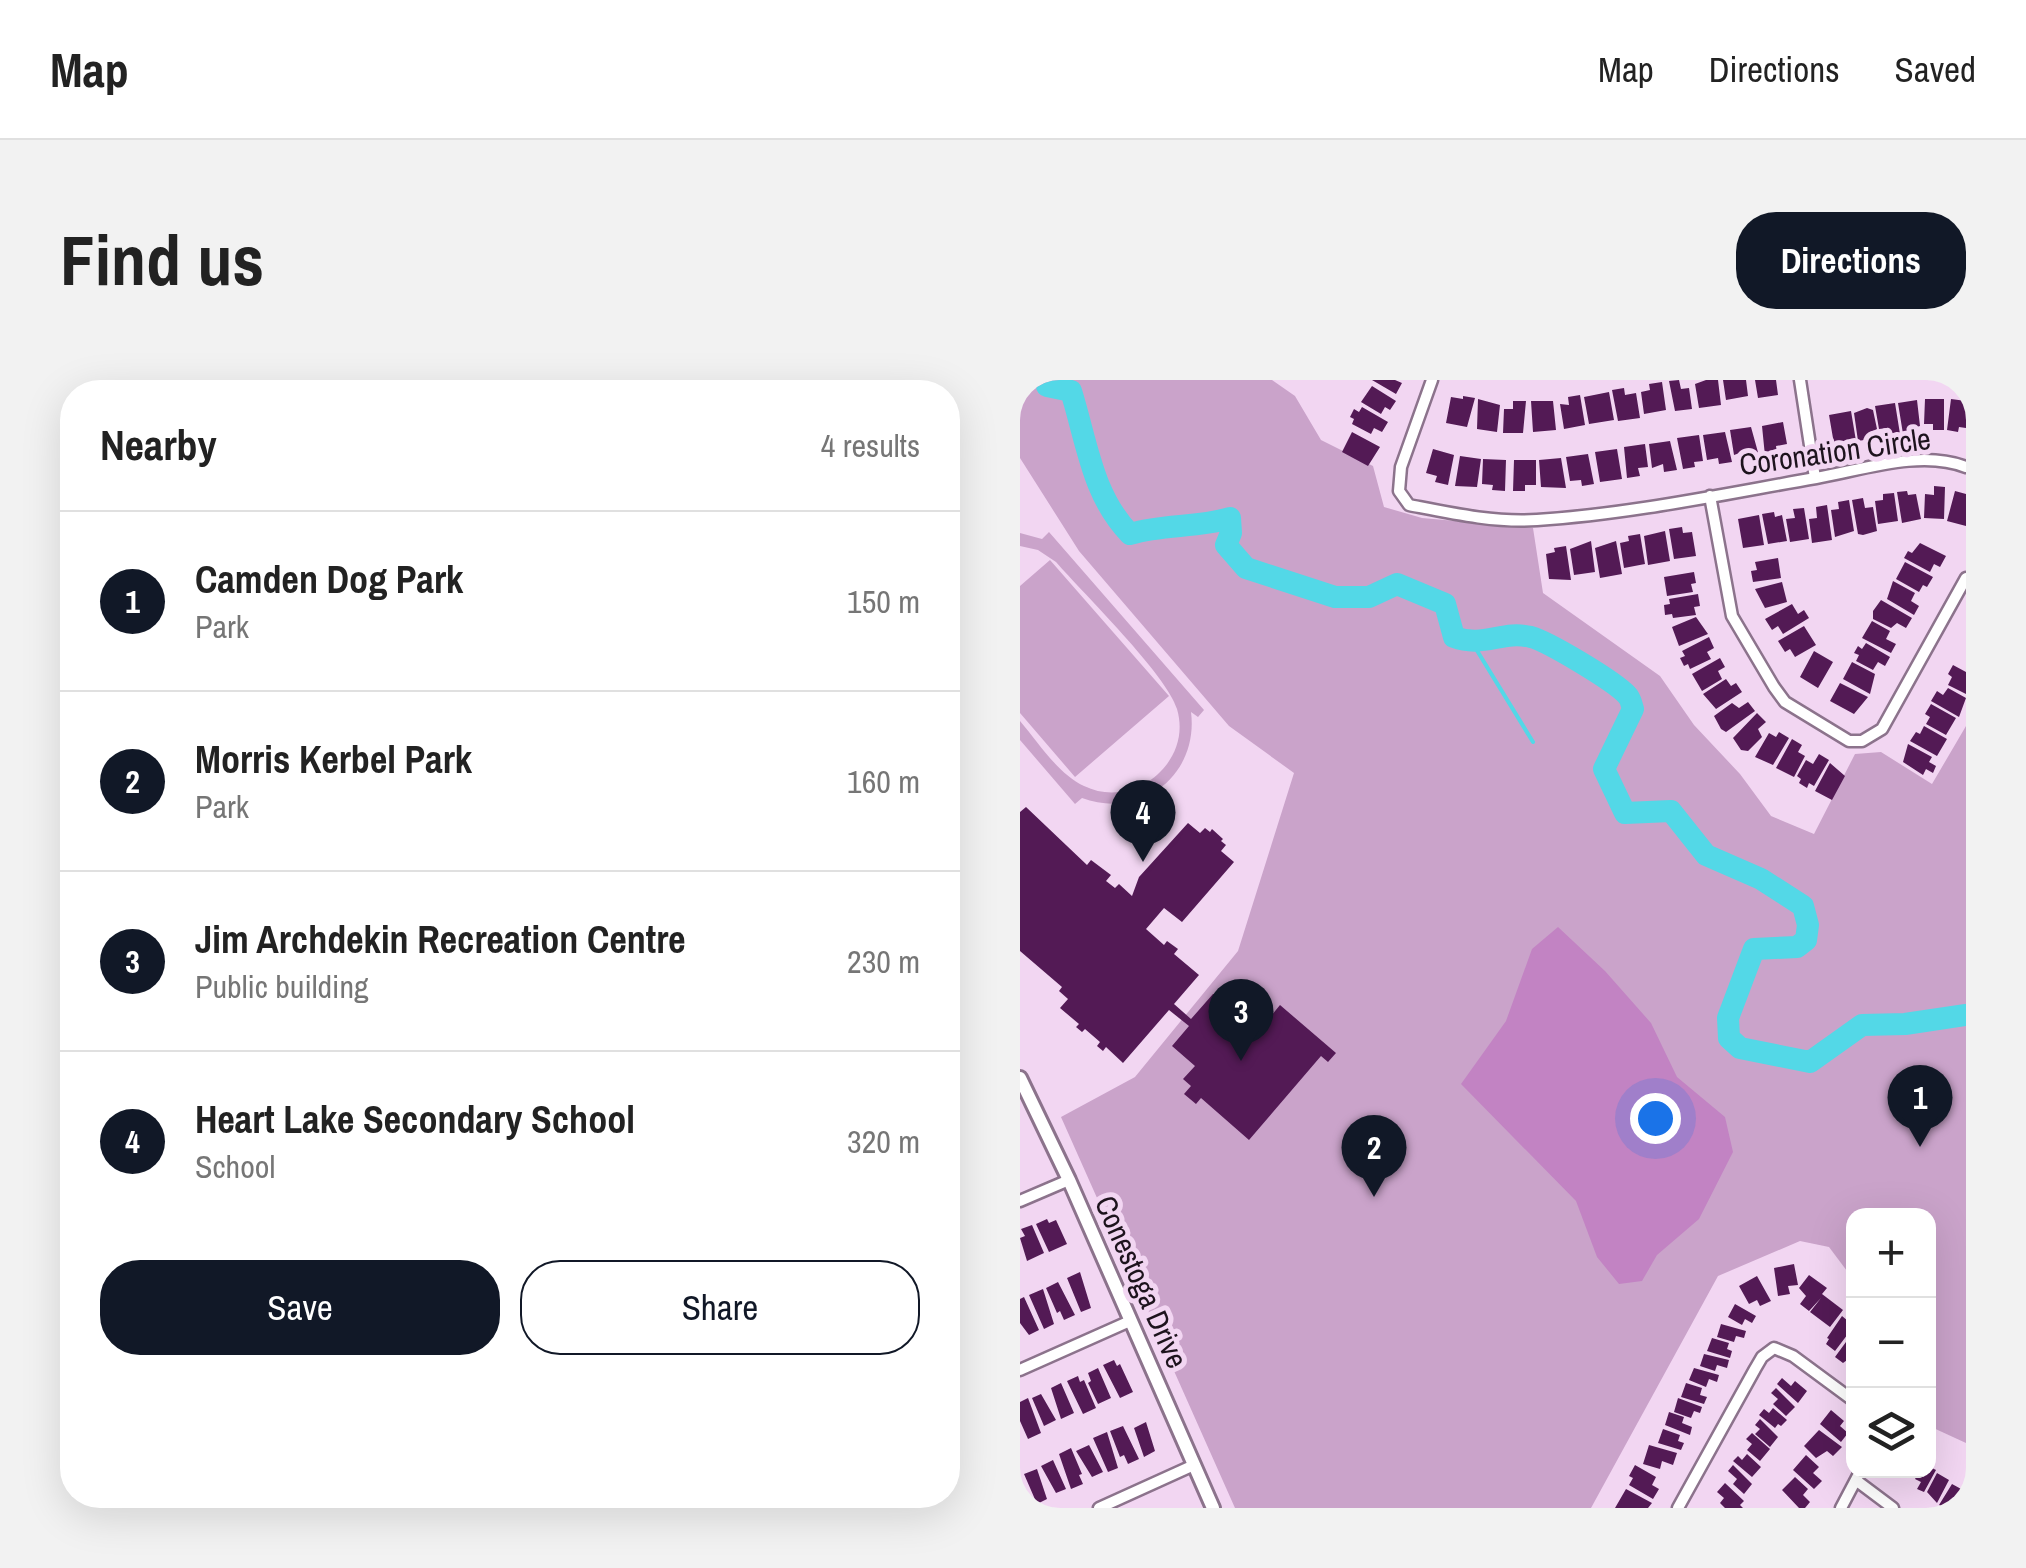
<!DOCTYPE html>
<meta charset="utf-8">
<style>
body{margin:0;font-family:"Archivo Narrow",sans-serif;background:#f2f2f2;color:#222}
.controls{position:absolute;right:30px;bottom:30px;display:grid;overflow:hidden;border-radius:20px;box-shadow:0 10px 40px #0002}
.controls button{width:90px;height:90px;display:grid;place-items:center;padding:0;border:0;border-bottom:2px solid #e0e0e0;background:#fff;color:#222;font:50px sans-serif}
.you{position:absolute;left:635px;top:738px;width:35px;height:35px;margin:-25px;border:8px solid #fff;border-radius:50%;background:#1a73e8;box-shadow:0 0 0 15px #1a73e833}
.badge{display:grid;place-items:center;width:65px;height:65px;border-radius:50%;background:#111827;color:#fff;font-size:32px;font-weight:700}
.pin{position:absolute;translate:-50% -82px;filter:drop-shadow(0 2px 5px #0008)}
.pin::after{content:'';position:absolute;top:52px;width:35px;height:30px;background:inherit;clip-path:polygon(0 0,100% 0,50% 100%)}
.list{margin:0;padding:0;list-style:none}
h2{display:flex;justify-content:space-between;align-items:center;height:130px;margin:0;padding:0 40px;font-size:42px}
h2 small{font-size:32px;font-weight:400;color:#767676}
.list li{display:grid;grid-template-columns:65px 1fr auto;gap:30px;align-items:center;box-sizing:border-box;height:180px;padding:0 40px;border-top:2px solid #e0e0e0}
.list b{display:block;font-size:38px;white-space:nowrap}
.list p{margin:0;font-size:32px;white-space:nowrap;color:#767676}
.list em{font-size:32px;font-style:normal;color:#767676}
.actions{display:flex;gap:20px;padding:30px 40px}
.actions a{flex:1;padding:22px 0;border:2px solid #111827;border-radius:40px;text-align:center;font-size:35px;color:#111827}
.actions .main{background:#111827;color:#fff}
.icon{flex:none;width:55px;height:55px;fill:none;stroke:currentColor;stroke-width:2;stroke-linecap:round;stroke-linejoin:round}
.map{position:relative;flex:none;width:946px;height:1128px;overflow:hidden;border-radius:40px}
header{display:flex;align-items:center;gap:60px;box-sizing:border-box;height:140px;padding:0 50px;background:#fff;border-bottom:2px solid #e0e0e0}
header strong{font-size:48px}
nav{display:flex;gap:55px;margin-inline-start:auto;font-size:35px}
.intro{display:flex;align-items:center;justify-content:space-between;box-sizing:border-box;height:240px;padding:0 60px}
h1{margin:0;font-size:70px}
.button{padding:25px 45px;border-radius:40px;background:#111827;color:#fff;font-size:35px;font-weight:700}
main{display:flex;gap:60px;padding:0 60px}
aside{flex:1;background:#fff;border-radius:40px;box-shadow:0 10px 40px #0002}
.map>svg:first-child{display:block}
</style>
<header>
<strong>Map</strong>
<nav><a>Map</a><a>Directions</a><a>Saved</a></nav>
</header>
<div class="intro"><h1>Find us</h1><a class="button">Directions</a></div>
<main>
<aside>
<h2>Nearby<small>4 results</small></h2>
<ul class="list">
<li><span class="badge">1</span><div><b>Camden Dog Park</b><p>Park</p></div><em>150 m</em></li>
<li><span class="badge">2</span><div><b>Morris Kerbel Park</b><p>Park</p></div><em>160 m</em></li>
<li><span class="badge">3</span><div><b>Jim Archdekin Recreation Centre</b><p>Public building</p></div><em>230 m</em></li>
<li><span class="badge">4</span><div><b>Heart Lake Secondary School</b><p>School</p></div><em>320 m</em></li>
</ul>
<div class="actions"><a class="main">Save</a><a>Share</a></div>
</aside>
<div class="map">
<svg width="946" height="1128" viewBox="0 0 946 1128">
<rect width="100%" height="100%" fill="#f2d6f2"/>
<path fill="#caa3ca" d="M0 0H252L275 16 301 60 353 86 364 127 402 138 513 148 523 213 640 296 674 345 720 394 751 436 794 454 835 374 861 372 912 404 946 346V1063L909 1046 908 836H834L833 899 809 867 780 861 698 896 571 1128H215L41 737 115 697 218 571 274 393 209 346 59 171 0 78Z
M29 152 184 330 178 337 171 332C179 395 121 440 62 418L55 424 0 360V341C18 362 38 394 64 406 113 430 173 383 157 329 147 295 63 213 36 182L18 170 0 166V153L22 159Z
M30 180 149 316 55 397 0 333V206Z"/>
<path fill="#c283c3" d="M538 547 585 591 631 643 657 697 705 737 713 772 679 839 637 875 622 901 599 904 577 877 556 821 441 704 486 641 512 569Z"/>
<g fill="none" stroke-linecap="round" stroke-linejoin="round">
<path stroke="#53d8e7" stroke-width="4" d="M453 264 513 362"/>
<path stroke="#53d8e7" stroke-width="22" d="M27 0V6L51 11C67 62 72 115 110 154 143 144 177 148 210 138L211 153 206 165 226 188 315 217H349L377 204 425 224 434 257C464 268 482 250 511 257 529 262 594 301 607 315 611 319 611 323 613 329L584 389 605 433 651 431 686 475 741 499 783 526 788 545 786 560 777 567 734 569 708 638 709 658 720 668 790 682 842 645 885 644 946 635"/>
</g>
<path fill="#531a55" d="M352 0H375L382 3 376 14Z
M659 0 661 9 669 8 672 29 655 31 649 1Z
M686 0H698L701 25 679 28 675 4Z
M703 0H726L728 16 706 20Z
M735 0H756L758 15 738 18Z
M642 2 646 30 624 34 621 12 630 10 629 4Z
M352 6 376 21 370 30 365 27 361 34 341 22Z
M604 8 605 15 616 13 620 38 598 41 592 10Z
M589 12 594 40 569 44 564 17Z
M560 15 565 45 544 49 540 24 549 25 548 17Z
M443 16 455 18 447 47 426 43 431 17 443 19Z
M458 19 480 25 477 52 457 49Z
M905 19H924V50H913V44H904Z
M931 19 946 21V48L939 47 938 52 927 50Z
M897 20 900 46 893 48 894 52 883 54 878 23Z
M493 21H506L503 53H483L484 29H493Z
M511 21H533L536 50 513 52Z
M875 23 880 54 869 56 868 48 859 49 855 26Z
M342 27 368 42 362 52 354 48 351 54 332 44 334 39 330 37 334 29 339 32Z
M847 28 853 30 857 49 849 53 850 59 838 61 834 33Z
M831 31 836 61 814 64 809 35Z
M763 42 767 64 756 66 757 74 745 76 742 46Z
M731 47 739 76 726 78 725 71 714 75 710 50Z
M332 52 360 67 348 86 322 72Z
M705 52 712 82 699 84 698 78 687 80 683 55Z
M679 55 683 81 674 82 675 87 663 89 657 58Z
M650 61 657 90 644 92 643 84 632 88 629 64Z
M625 64 628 87 618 88 620 96 607 98 604 67Z
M413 69 434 75 428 105 415 102 417 96 406 93Z
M597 69 602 99 580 102 575 72Z
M568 74 574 104 562 106 561 100 550 101 546 77Z
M440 76 461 79 457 107 435 106Z
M541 78 546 108 521 107 519 80Z
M463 79 486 80 485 111 472 110 473 105 462 104Z
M494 80H516V105H505V111H493Z
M914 106 925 107 924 139 904 138 905 114 914 115Z
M887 111 888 115 896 114 901 139 882 143 877 112Z
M935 111 946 114V146L927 141Z
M874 113 878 141 858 144 855 121 863 120V114Z
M843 118 845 128 853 127 857 151 843 155 838 154 832 120Z
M829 120 834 151 815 157 811 130 819 129 818 122Z
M807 125 812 160 792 163 789 139 797 138 796 127Z
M784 128 789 159 770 162 766 139 775 138 773 129Z
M754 132 755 137 762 135 767 161 748 164 742 134Z
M739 135 744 165 723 168 718 139Z
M662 147 663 153 672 152 676 176 654 179 649 149Z
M645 151 650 181 628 185 624 156Z
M620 154 625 184 604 188 600 163 609 161 608 156Z
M571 161 575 192 554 195 550 169Z
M596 161 602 194 580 198 575 168Z
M900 163 926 176 920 187 914 184 910 192 884 178 888 171 892 173Z
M546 166 551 200 529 199 526 174 535 172 534 168Z
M758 178 761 198 733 202 731 191 737 190 735 182Z
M885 182 913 197 907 207 903 205 899 212 876 199Z
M674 192 676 203 671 204 673 212 647 216 644 197Z
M873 201 895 213 891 221 899 226 894 235 867 219Z
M762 202 767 222 745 228 735 209Z
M678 214 680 226 674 227 676 235 653 238 652 234 645 235 644 225 650 224 649 219Z
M861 220 892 238 886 248 877 243 871 248 853 239V231Z
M772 224 778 234 784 230 789 238 763 254 758 246 752 250 745 239Z
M676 237 688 254 659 266 652 247Z
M852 241 870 251 866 259 876 264 871 273 842 258Z
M784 246 796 265 775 277 770 269 765 272 758 261Z
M689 257 694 268 687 272 691 279 670 289 668 284 664 286 660 278 665 276 662 271Z
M846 263 870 277 865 286 858 282 853 290 836 281 839 275 834 273 838 266 842 269Z
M794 271 813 282 798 308 780 297Z
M700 278 705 287 698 291 702 299 682 311 672 294Z
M832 282 855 294 850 314 823 299Z
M933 285 946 292V314L928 305 932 297 928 294Z
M706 299 711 306 716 303 722 312 696 329 683 314Z
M820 303 848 317 834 334 810 321Z
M928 308 946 318 939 337 911 321 917 311 923 315Z
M728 322 735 331 706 352 701 349 694 336 712 323 719 328Z
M911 324 936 338 926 355 906 344 910 337 905 334Z
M737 333 746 342 738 349 742 357 728 371 721 370 713 358Z
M904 346 927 359 917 376 890 361 896 352 900 354Z
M759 352 769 358 753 385 735 377 749 353 756 357Z
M772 359 782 365 778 372 785 376 774 397 756 388Z
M888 364 912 377 909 382 916 386 913 393 906 389 903 395 883 382Z
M799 374 809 380 794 406 789 403 787 408 779 403 781 399 777 396 786 380 793 384Z
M810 383 825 396 812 420 795 411Z
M6 427 67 485 71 480 91 495 86 501 95 508 99 504 112 516 119 497 168 443 180 453 185 448 190 452 192 449 203 459 201 461 206 465 201 471 214 482 162 542 144 528 126 549 144 565 147 561 158 569 154 574 179 595 154 624 171 639 193 614 227 611 228 628 246 642 260 625 316 673 308 682 301 676 229 760 181 718 176 724 164 714 171 706 163 699 175 686 152 666 169 646 149 630 103 683 86 667 83 671 77 666 80 662 65 649 62 652 56 647 59 644 40 628 48 619 39 611 42 607 0 571V432Z
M27 839 29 843 36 840 47 864 29 872 16 844Z
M12 845 24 873 7 881 0 858 5 856 1 849Z
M774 884 778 905 768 906 770 914 758 916 754 888Z
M60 892 71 928 61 932 47 898Z
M789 895 807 908 802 914 823 930 810 947 790 932 801 918 789 931 780 924 786 916 779 908Z
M737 896 751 921 740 926 737 920 729 924 719 906Z
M38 902 55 935 44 940 40 931 37 933 26 908Z
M23 909 34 944 24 949 9 915Z
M4 917 19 950 9 955 0 943V919Z
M715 924 736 936 732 943 725 939 722 945 708 937Z
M822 936 834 946 815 971 806 964 809 959 807 958Z
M701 944 726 951 724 958 716 956 714 962 697 957Z
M834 951V975L823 983 815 977Z
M692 958 709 963 707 969 712 971 710 978 687 971Z
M684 974 709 980 707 988 697 985 695 991 680 986Z
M94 980 97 986 100 984 113 1012 100 1018 83 985Z
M78 988 91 1018 78 1024 68 1003 71 1001 68 993Z
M674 988 699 995 697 1002 689 999 686 1007 669 1000Z
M58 996 60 1002 64 1000 76 1028 63 1034 47 1001Z
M762 998 771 1006 775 1001 787 1011 778 1023 757 1004Z
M41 1003 54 1033 41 1039 31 1008Z
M666 1003 682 1008 680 1015 687 1017 684 1024 661 1017Z
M756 1008 775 1027 766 1036 753 1024 758 1019 751 1013Z
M21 1014 36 1040 24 1046 12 1018Z
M8 1018 21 1053 8 1059 0 1041V1022Z
M658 1018 682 1027 680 1033 674 1031 671 1038 654 1032Z
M753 1028 767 1040 761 1046 758 1044 755 1048 739 1035 744 1029 749 1033Z
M811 1030 824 1041 820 1046 828 1053 821 1062 800 1044Z
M649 1032 664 1037 662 1043 672 1047 670 1055 645 1045Z
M740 1039 758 1057 750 1067 735 1054 740 1049 735 1045Z
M126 1042 135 1071 124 1077 114 1048Z
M103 1046 119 1079 108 1084 104 1075 100 1077 90 1051Z
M643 1049 660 1055 658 1061 664 1063 661 1070 638 1063Z
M799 1050 822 1067 813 1076 807 1071 796 1078 784 1066Z
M87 1052 98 1088 88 1092 73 1058Z
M732 1053 750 1069 740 1081 727 1070 732 1064 726 1059Z
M69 1065 83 1092 72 1097 56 1071Z
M629 1065 657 1073 653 1085 642 1081 640 1089 623 1084Z
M51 1068 62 1094 59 1095 63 1104 51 1109 39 1074Z
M727 1074 741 1087 732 1097 713 1081 718 1076 722 1080Z
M786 1075 799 1087 793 1093 802 1101 794 1109 773 1090Z
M33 1080 46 1109 36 1113 21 1086Z
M615 1085 636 1097 632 1105 639 1109 633 1119 609 1105 613 1098 609 1096Z
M713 1085 732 1104 724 1114 713 1104 717 1099 708 1091Z
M908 1086 916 1090 904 1112 897 1109 901 1102 895 1099 900 1090H908Z
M17 1089 27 1119 17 1124 4 1094Z
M917 1093 929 1100 917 1123 907 1112Z
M775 1097 788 1109 783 1115 790 1122 785 1128H779L762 1110Z
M0 1101 13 1126 8 1128 0 1126Z
M705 1103 724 1121 720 1125 723 1128H705L700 1123 704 1118 697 1112Z
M932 1104 943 1110 935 1125 928 1122 925 1128 919 1125Z
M606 1109 632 1123 628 1128H595Z"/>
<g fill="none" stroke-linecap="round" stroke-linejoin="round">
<defs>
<path id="minor" d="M412 0 381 87 379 111 389 125C430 133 475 143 517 140 610 134 704 114 796 98 842 90 901 69 946 87
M780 0 795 98
M690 116 712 236 754 307 765 322 829 361H842L862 349 946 198
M0 821 49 800
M0 990 110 941
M837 1101 873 1128
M79 1128 174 1085
M658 1128 735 989 742 977 754 968 773 976 834 1021
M821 1128 841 1090"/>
<path id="tertiary" d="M0 698 49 800 193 1128"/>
</defs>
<use href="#minor" stroke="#8c738c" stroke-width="15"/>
<use href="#tertiary" stroke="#8c738c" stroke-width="18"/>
<use href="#minor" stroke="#fff" stroke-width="10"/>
<use href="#tertiary" stroke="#fff" stroke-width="12"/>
</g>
<g text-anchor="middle" stroke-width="10" stroke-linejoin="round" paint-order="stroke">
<g font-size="30" fill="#1d131d" stroke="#f2d6f2">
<text transform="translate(815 72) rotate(-8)" y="10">Coronation Circle</text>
<text transform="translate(121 902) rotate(66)" y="10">Conestoga Drive</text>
</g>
</g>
</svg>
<div class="controls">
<button>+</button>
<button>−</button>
<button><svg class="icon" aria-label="layers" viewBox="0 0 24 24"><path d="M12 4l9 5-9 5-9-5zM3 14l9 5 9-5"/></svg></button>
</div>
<div class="you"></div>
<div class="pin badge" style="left:900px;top:767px">1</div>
<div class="pin badge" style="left:354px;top:817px">2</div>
<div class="pin badge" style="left:221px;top:681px">3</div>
<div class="pin badge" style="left:123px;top:482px">4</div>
</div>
</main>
